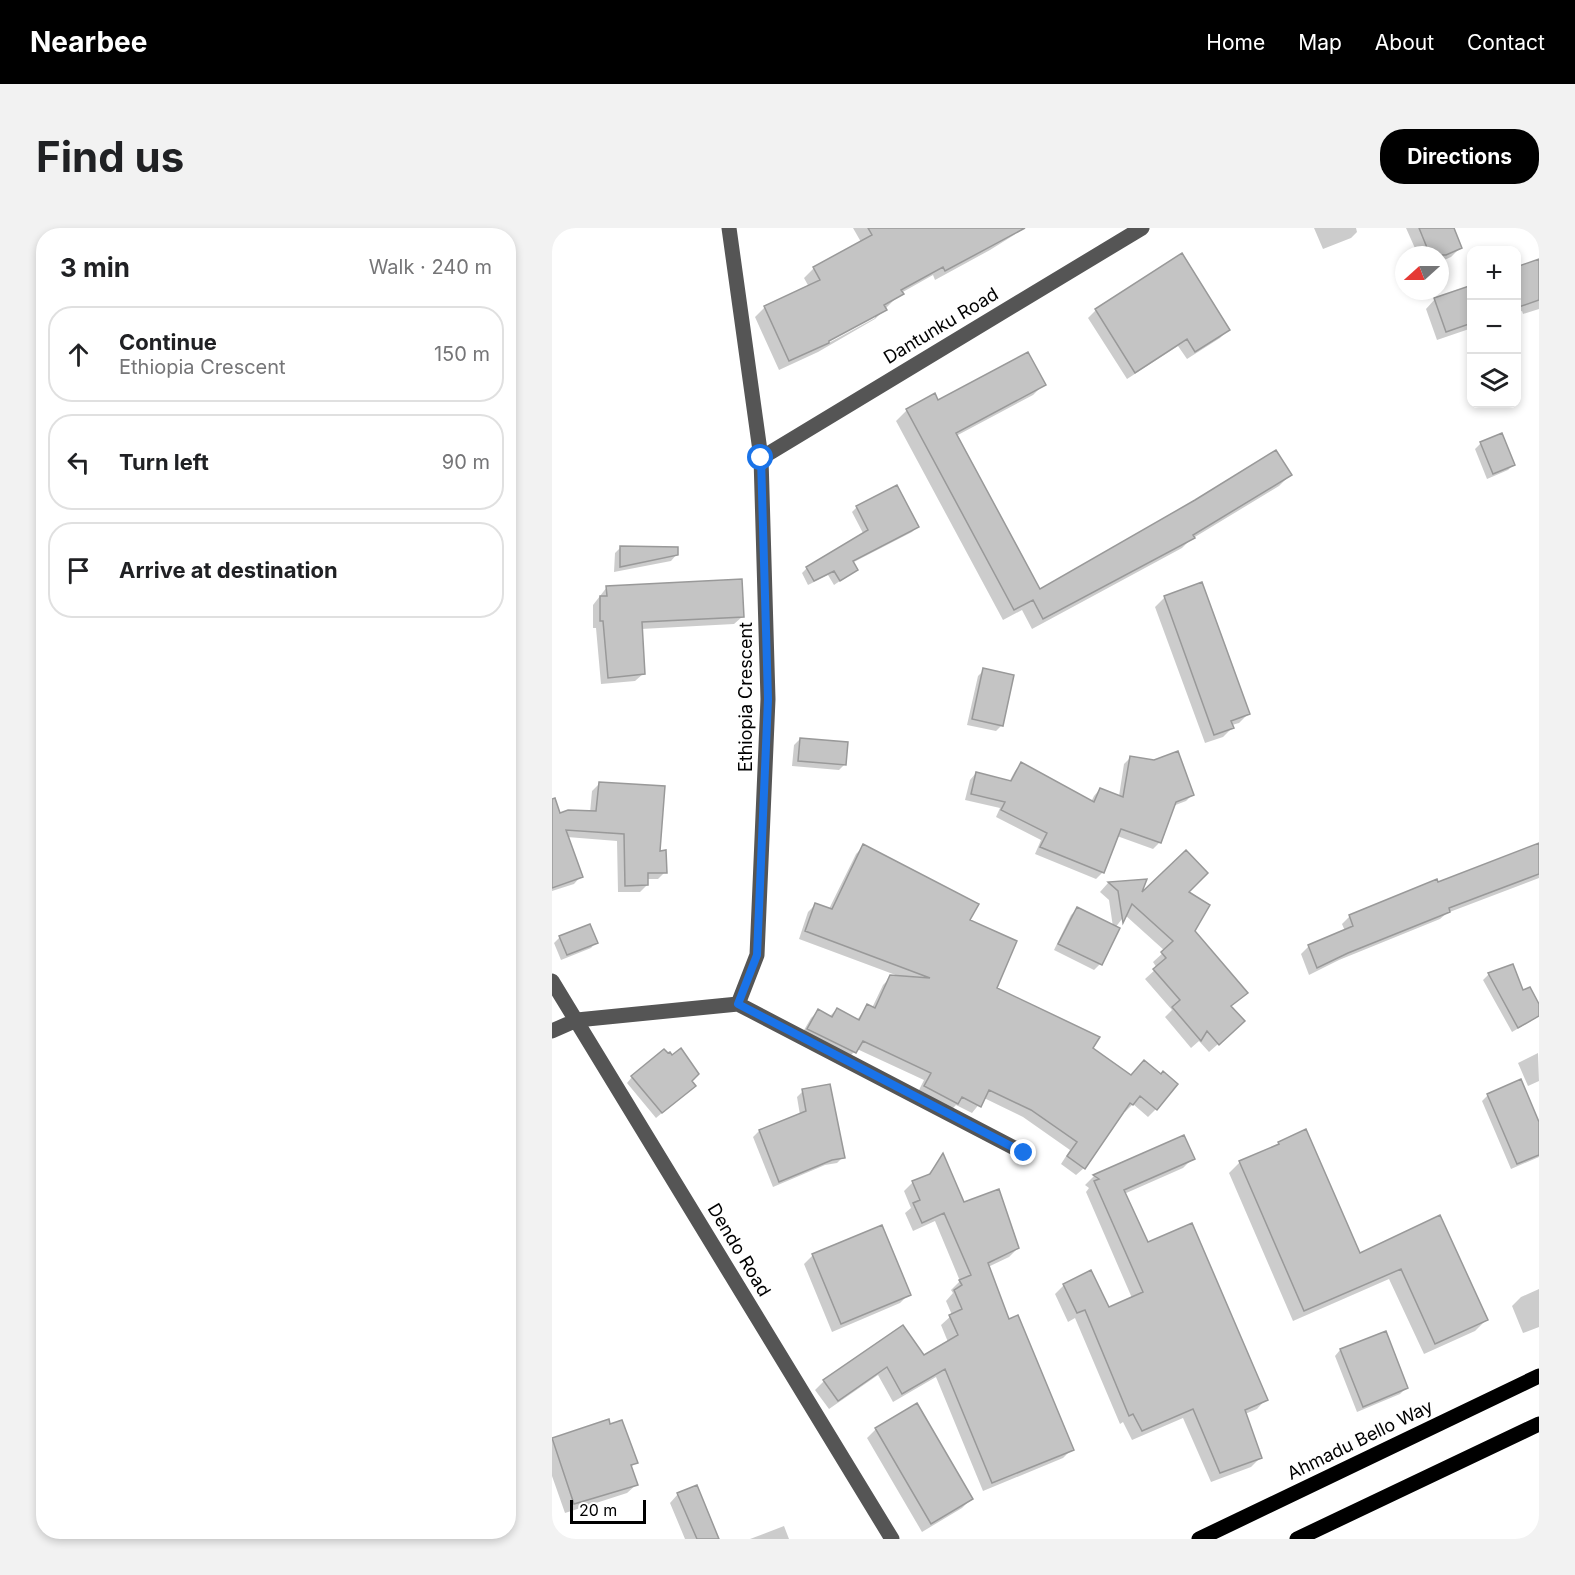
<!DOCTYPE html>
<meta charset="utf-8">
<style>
body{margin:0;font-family:Inter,sans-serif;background:#f2f2f2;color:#202124}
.controls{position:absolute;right:18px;top:18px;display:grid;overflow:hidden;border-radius:12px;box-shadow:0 3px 9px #0003}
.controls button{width:54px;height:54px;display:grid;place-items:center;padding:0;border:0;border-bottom:2px solid #e0e0e0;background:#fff;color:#202124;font:30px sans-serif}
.compass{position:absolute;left:843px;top:18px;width:54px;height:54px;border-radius:50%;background:#fff;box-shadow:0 3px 9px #0003;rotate:249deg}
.scale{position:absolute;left:18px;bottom:15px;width:76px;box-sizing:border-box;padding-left:6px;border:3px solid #000;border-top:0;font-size:16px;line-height:21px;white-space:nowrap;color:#000;-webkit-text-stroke:4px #fff;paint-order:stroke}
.stop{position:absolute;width:18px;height:18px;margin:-14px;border:4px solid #1a73e8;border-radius:50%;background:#fff}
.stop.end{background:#1a73e8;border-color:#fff;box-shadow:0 2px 6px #0008}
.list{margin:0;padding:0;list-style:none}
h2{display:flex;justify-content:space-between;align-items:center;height:78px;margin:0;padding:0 24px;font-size:26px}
h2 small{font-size:20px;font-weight:400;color:#757577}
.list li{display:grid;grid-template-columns:39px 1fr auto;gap:18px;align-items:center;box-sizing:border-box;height:96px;margin:0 12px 12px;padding:0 12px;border:2px solid #e0e0e0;border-radius:24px}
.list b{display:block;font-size:22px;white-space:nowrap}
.list p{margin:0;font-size:20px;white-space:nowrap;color:#757577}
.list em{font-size:20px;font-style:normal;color:#757577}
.icon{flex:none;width:33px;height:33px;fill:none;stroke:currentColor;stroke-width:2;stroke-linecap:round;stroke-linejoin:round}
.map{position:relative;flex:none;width:987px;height:1311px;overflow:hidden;border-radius:24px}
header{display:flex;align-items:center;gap:36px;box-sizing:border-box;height:84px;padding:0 30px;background:#000;color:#fff}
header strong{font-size:28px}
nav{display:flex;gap:33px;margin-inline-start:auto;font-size:21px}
.intro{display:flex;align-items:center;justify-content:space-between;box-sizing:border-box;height:144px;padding:0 36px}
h1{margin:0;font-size:42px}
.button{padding:15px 27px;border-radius:24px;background:#000;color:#fff;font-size:21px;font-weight:700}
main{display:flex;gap:36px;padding:0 36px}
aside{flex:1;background:#fff;border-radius:24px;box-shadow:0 3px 9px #0003}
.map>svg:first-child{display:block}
</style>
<header>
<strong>Nearbee</strong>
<nav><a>Home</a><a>Map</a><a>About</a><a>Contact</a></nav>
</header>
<div class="intro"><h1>Find us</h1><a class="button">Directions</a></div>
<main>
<aside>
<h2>3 min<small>Walk · 240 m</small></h2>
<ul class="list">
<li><svg class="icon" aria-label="ahead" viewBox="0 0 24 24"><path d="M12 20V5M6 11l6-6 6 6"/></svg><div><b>Continue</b><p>Ethiopia Crescent</p></div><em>150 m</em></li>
<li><svg class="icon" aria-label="left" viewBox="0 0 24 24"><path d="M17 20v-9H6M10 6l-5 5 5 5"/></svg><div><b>Turn left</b></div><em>90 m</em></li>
<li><svg class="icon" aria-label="arrive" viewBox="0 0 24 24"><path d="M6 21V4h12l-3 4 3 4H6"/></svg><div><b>Arrive at destination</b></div></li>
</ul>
</aside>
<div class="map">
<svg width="987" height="1311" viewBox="0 0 987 1311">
<rect width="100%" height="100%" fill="#fff"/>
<path fill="#0003" fill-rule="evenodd" d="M301 0H473L438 22 383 52 381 47 349 65 323 91 266 124 227 142 203 89 213 79 257 59 252 50 262 40 309 14ZM323 86V90L271 118 269 116Z
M762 0H804L805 4 799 10 771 21Z
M854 0H900L908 20 899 29 888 34V27H866Z
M630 27 676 102 668 110 635 131 626 118 575 151 536 90 544 82Z
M987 33V81L971 86 970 83 964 85V42Z
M920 59V100L885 112 874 81 883 71Z
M492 156 481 167 404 208 487 363 738 247 727 258 638 312 630 320 480 401 470 382 451 392 344 193 355 182 386 174Z
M929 215 962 236 956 242 935 251 923 221Z
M305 279 365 299 360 304 300 335 304 342 282 357 276 347 256 357 250 345 255 340 312 307 300 284Z
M69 319 125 326 119 333 62 344 63 325Z
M55 359 190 389 182 396 89 401 91 446 83 453 49 456 44 400H41V377Z
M613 369 696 486 687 495 680 497V500L671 509 653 515 603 379Z
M432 442 450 497 444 503 415 497 426 448Z
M248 511 293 536 287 542 240 538 242 517Z
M578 530 640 567 634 573 621 578 607 615 601 621 565 608 551 644 544 651 483 626 489 612 444 589 448 580 413 572 418 552 424 545 457 554 463 543 469 536 539 574 542 568 548 561 567 568 572 536Z
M47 556 107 624 113 644 106 651H95V657L88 664H66L65 613 15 609 29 648 22 656 0 663V590L38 585 40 563Z
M987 617V650L895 685 888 691 787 732 757 747 749 726 757 718 793 703 790 696 798 688Z
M312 618 416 693 443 760 539 820 579 848H609L624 857 604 881 596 889 581 876 573 884 571 883 532 940 524 947 509 936 518 922 471 889 432 870 420 885 404 877 398 883 365 866 372 852 305 821 295 831 248 809 259 790 266 783 277 789 285 781 305 792 315 778 320 780 331 757 339 749H349L247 711 256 684 264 676 277 681 304 626Z
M593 653 587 669 634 665 641 703 694 765 678 779 682 802 657 824 647 813 639 820 613 789 620 782 593 751 605 740 601 734 613 723 573 687 563 700 566 701 548 736 542 742 502 722 519 687 525 681 561 699 557 672 548 664 556 655Z
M8 709 44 714 39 720 9 732 2 715Z
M960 737 971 765 987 779V788L960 804 931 752 936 747Z
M986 825 987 853 976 858 966 835Z
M80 849 138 853 136 863 104 890 75 855Z
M251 863 291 929 285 935 273 937 221 959 201 909 207 903 248 887 245 869Z
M936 867 987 898V929L959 941 930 873Z
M753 903 807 1027 887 989 934 1092 923 1103 872 1126 837 1051 741 1093 677 945 688 934 722 920 726 915Z
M631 909 641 930 631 940 572 966 595 1015 714 1171 705 1181 693 1186 708 1230 699 1239 659 1254 631 1190 580 1212 571 1194 568 1196 523 1090 516 1094 503 1066 512 1057 556 1081 580 1070 534 964 537 960 533 957 542 948Z
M391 928 411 976 466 1020 457 1029 436 1039 456 1093 520 1221 511 1230 431 1263 384 1149 341 1174 326 1147 277 1181 263 1162 272 1153 372 1129 396 1114 389 1097 400 1087 394 1073 401 1065 399 1062 408 1053 383 993 361 1003 353 985 359 980 352 963 361 954 375 948Z
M261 1027 357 1066 348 1075 280 1104 252 1036Z
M987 1061V1099L971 1105 960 1078 969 1069Z
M833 1105 854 1160 848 1166 805 1184 783 1128 788 1122Z
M56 1193 57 1198 84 1234 79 1239 85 1256 75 1265 13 1285 0 1248V1212Z
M324 1201 419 1271 410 1280 370 1304 315 1210Z
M126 1266 166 1311H133L118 1275Z
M232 1298 237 1311H198Z"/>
<path fill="#c4c4c4" stroke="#999" stroke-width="1.5" d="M316 0H473L393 43 391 39 349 62 352 66 332 77 335 82 277 113V115L237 133 212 78 268 52 261 39 320 7Z
M867 0H902L910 20 894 27H878Z
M630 25 678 102 643 124 635 111 583 145 543 81Z
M987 31V72L964 80V39Z
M920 57V95L894 104 882 70Z
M476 124 494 157 404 205 488 361 643 272 724 222 740 247 641 307 643 310 491 391 481 372 462 382 354 181 383 165 386 172Z
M950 205 963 237 941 246 928 214Z
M345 257 367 299 301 333 306 342 288 353 282 343 262 353 254 339 316 302 304 278Z
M68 318 126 319V327L68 339Z
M190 351 192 389 90 394 93 446 56 450 51 393H48V368H55L54 358Z
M650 354 698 486 679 493 682 500 662 507 612 368Z
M431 440 462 447 451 498 420 491Z
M248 510 296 514 294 537 246 533Z
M626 523 642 567 624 574 609 615 569 601 552 645 488 619 495 605 449 582 453 574 419 566 424 544 459 553 469 534 542 574 548 560 571 569 578 528 602 532Z
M47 554 113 558 108 623 114 622 115 645H96V657L73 658 72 606 14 602 31 649 0 660V571L3 570 8 585 16 582 44 583Z
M987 615V646L897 680 898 684 796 725 765 740 756 717 801 698 797 687 885 651 886 654Z
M311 616 427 676 418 692 465 713 445 760 548 809 541 820 579 847 592 832 609 846 611 843 626 856 605 882 588 868 581 877 578 875 533 941 515 928 525 914 479 882 437 862 429 879 410 869 406 876 372 858 379 845 311 813 304 825 255 801 266 781 280 789 285 780 307 792 315 776 323 780 338 747 378 750 253 703 263 675 280 681Z
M634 622 656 645 637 664 658 677 643 703 696 765 679 778 693 793 667 817 655 803 649 813 620 779 628 772 601 741 614 730 609 724 621 713 580 676 571 695 566 663 556 654 595 651 590 664Z
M525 679 568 700 550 737 506 716Z
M38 696 46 715 15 727 7 708Z
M961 736 971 762 978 759 987 776V788L966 800 936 745Z
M129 820 147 846 140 853 144 858 110 885 79 848 112 821 116 825 118 824 120 827Z
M969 851 987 894V927L965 936 935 866Z
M278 856 293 930 280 932 227 954 207 902 254 883 250 861Z
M754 901 808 1025 888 987 936 1092 883 1116 849 1041 752 1083 687 933 727 916 726 914Z
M632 907 643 931 572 962 596 1014 640 995 716 1172 693 1182 710 1230 668 1245 641 1181 590 1203 581 1186 577 1188 533 1082 525 1085 511 1056 539 1042 557 1079 591 1064 542 953 547 951 541 947Z
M391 925 412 974 447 961 467 1020 436 1035 457 1091 466 1087 522 1222 440 1255 393 1141 350 1166 335 1139 286 1173 271 1152 351 1097 372 1127 406 1107 397 1087 410 1081 402 1062 410 1057 407 1052 419 1047 392 985 370 995 361 975 368 972 360 953 378 946Z
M330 997 359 1067 289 1096 260 1026Z
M834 1103 856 1160 811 1179 788 1121Z
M365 1175 421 1271 379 1296 323 1200Z
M57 1191 58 1196 70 1192 86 1235 79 1237 86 1257 22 1276 0 1210Z
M145 1257 167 1311H145L125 1265Z"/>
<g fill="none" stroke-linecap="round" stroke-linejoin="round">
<path stroke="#555" stroke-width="15" d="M209 230 590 0
M0 753 340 1311
M186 776 472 925
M0 803 25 792 186 776 205 727 216 471 209 230 177 0"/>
<path stroke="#000" stroke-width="15" d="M647 1311 987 1148
M745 1311 987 1196"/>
</g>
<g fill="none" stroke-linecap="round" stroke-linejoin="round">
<path stroke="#1a73e8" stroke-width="8" d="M209 230 216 471 205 727 186 776 472 925"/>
</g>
<g text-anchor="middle" stroke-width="4.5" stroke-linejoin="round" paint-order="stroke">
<g font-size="18" fill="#000" stroke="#fff">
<text transform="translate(389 98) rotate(-31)" y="6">Dantunku Road</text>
<text transform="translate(194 469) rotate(-90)" y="6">Ethiopia Crescent</text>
<text transform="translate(187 1022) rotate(59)" y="6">Dendo Road</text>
<text transform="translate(808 1212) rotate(-26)" y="6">Ahmadu Bello Way</text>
</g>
</g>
</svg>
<div class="controls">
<button>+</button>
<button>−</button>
<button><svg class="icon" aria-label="layers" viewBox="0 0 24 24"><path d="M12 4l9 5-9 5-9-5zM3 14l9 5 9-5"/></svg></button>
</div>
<svg class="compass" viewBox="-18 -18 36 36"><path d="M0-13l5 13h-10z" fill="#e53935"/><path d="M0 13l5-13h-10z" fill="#757577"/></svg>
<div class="scale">20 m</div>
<div class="stop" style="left:209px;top:230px"></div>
<div class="stop end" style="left:472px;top:925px"></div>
</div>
</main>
